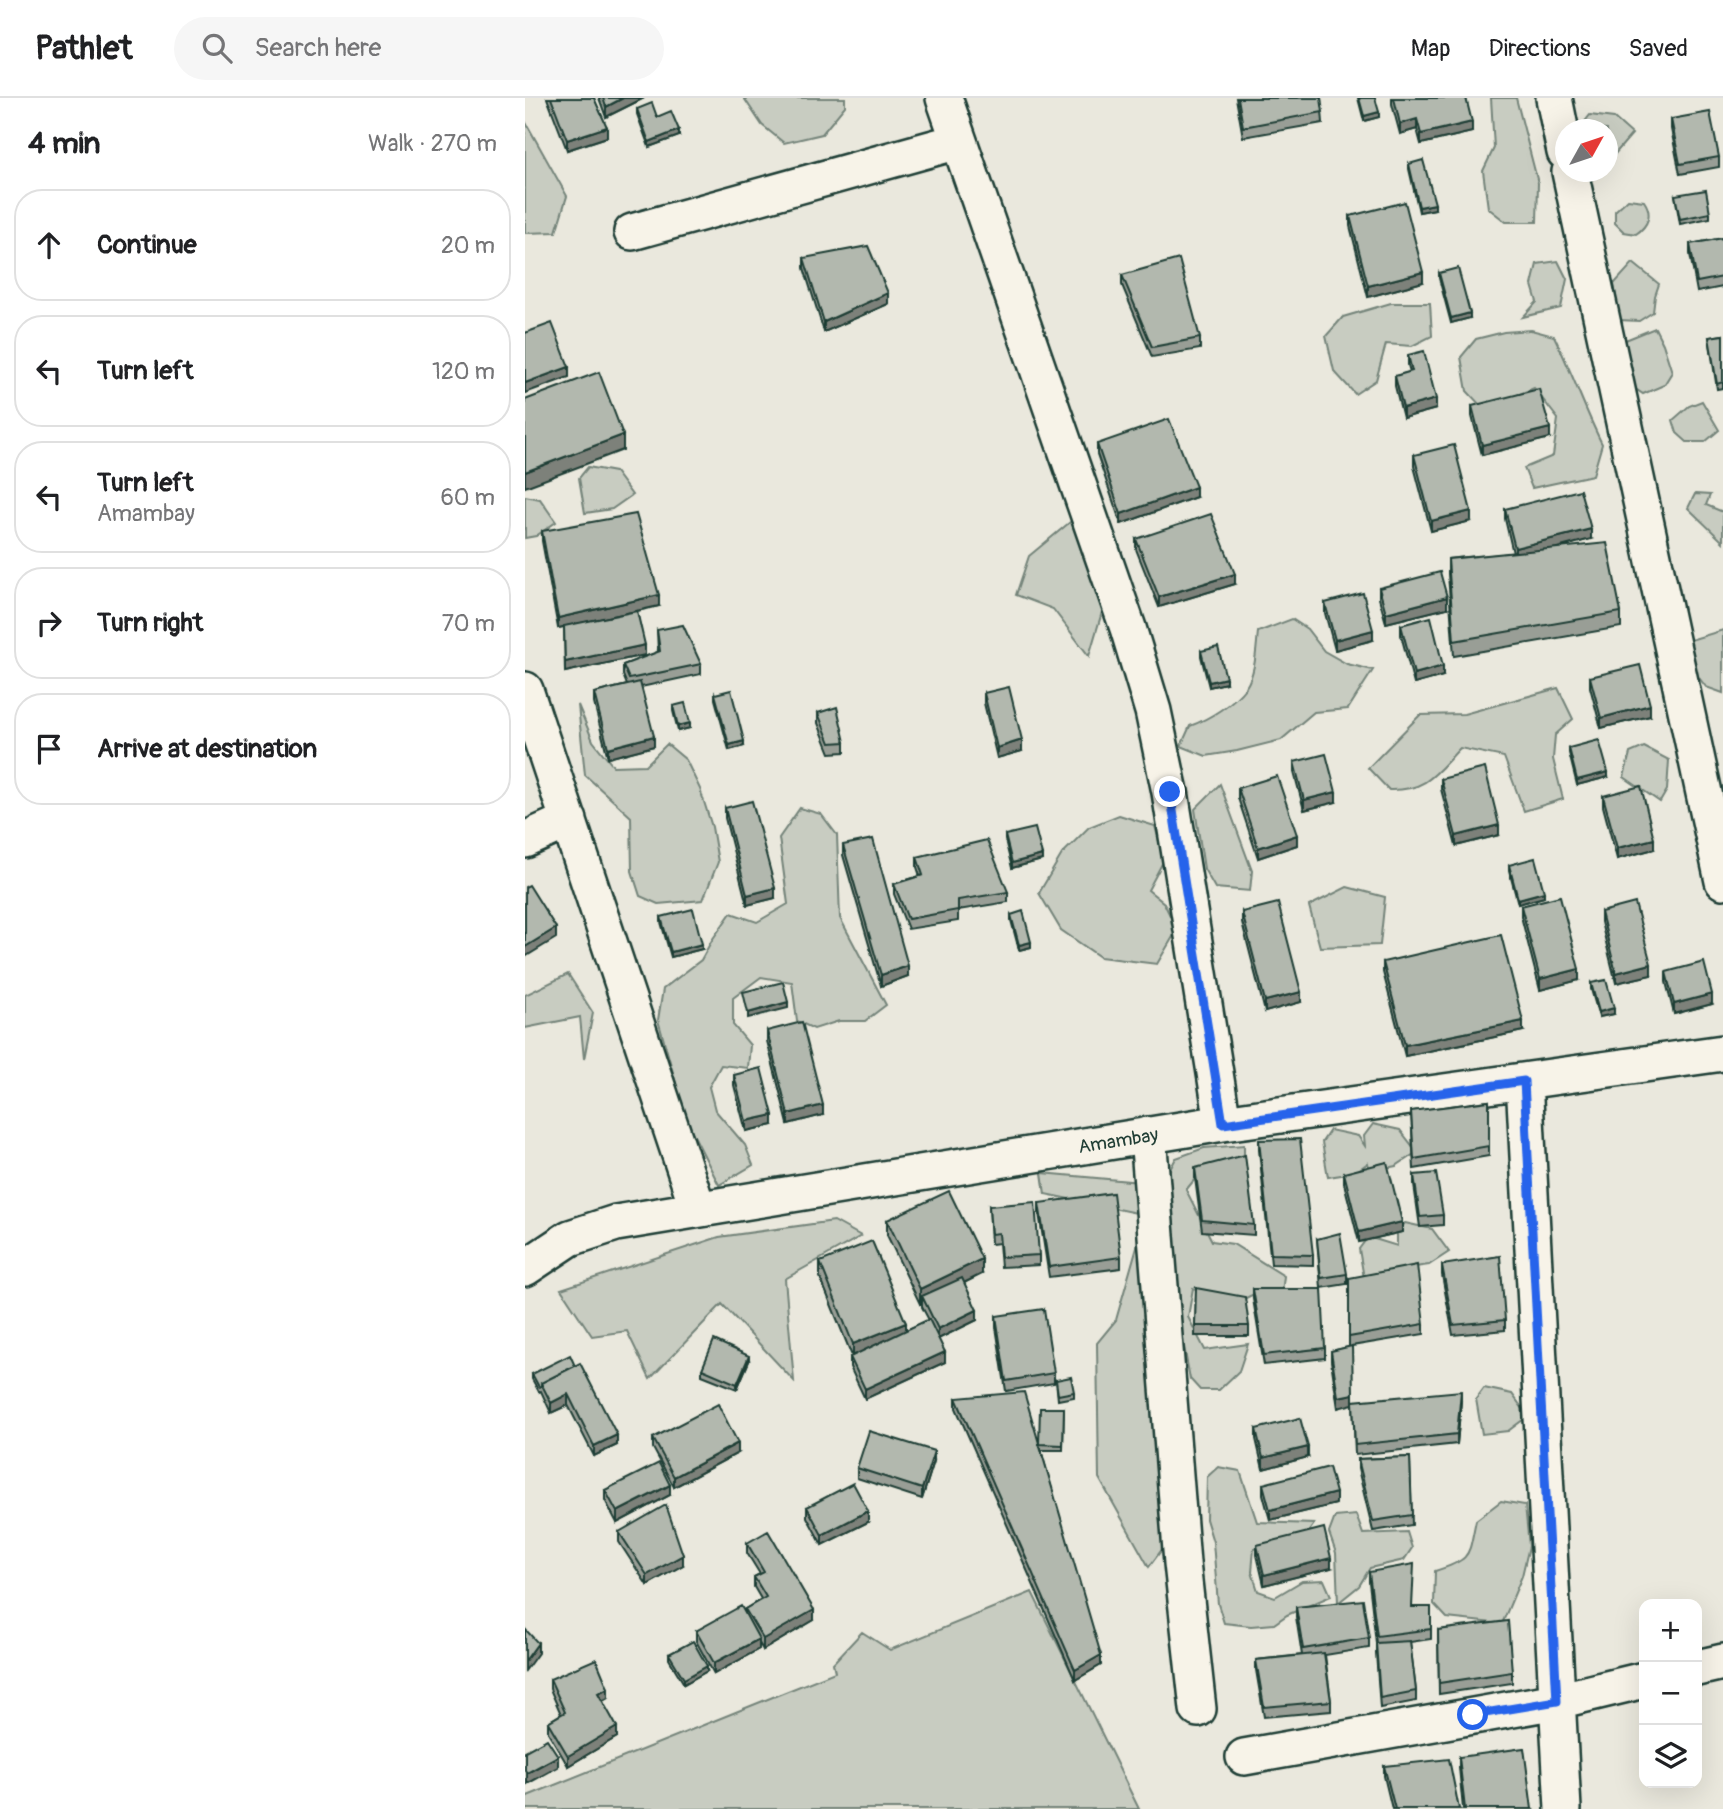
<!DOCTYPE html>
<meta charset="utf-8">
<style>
body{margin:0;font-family:Pangolin,sans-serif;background:#f6f6f6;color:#202124}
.controls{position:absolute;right:21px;bottom:21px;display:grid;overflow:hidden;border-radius:14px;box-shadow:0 7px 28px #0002}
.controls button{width:63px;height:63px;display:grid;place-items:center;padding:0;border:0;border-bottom:2px solid #e0e0e0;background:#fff;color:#202124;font:35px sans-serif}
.compass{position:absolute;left:1030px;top:21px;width:63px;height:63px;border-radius:50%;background:#fff;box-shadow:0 7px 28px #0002;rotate:50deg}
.stop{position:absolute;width:21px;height:21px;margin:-16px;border:5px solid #2563eb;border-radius:50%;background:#fff}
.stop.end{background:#2563eb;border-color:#fff;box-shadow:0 2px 7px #0008}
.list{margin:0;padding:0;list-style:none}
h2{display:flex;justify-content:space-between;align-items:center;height:91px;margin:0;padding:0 28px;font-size:30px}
h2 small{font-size:23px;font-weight:400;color:#757577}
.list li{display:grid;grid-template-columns:46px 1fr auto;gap:21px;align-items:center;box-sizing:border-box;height:112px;margin:0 14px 14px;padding:0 14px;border:2px solid #e0e0e0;border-radius:28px}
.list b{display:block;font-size:26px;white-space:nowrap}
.list p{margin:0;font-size:23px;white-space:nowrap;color:#757577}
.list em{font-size:23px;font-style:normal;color:#757577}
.icon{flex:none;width:38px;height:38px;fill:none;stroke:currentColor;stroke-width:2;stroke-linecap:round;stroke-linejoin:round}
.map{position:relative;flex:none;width:1198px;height:1711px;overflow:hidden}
header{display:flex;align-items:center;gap:42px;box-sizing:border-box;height:98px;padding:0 35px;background:#fff;border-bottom:2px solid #e0e0e0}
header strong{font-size:33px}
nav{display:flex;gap:38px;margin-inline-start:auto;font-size:24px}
.search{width:490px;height:63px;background:#f6f6f6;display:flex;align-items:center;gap:18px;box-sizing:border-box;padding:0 24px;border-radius:38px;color:#757577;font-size:26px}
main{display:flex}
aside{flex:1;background:#fff}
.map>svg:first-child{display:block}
</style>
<header>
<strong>Pathlet</strong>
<div class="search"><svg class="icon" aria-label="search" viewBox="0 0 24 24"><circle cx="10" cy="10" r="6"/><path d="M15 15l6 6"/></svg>Search here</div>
<nav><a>Map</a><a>Directions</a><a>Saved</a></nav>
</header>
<main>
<aside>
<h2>4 min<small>Walk · 270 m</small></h2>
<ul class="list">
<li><svg class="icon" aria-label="ahead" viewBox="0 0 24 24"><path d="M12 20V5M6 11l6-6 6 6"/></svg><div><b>Continue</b></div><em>20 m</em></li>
<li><svg class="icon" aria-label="left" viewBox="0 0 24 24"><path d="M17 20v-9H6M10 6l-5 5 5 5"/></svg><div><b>Turn left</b></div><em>120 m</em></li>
<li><svg class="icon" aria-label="left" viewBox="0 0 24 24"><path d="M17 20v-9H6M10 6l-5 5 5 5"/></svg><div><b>Turn left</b><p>Amambay</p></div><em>60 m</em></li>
<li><svg class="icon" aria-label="right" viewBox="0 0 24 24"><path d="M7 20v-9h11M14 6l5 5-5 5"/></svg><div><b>Turn right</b></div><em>70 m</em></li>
<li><svg class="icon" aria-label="arrive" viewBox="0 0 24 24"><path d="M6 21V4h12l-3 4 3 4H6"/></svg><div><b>Arrive at destination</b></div></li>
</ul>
</aside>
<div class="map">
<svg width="1198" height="1711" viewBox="0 0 1198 1711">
<rect width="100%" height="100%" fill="#eae8dd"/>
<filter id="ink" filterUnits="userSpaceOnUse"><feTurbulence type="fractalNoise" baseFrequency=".0143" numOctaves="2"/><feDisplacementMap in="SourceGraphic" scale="14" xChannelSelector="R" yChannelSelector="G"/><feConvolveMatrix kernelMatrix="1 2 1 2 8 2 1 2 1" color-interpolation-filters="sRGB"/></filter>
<g filter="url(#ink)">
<path fill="#c8ccc1" stroke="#74847a" stroke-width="2" d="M219 0H320V8L297 36 259 45 237 27Z
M966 0H991L1013 85 1012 124H981L963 110 958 73 969 50Z
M1065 17 1089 20 1107 36 1083 64 1082 32 1054 31Z
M0 23 42 98 31 134 0 135Z
M1103 101 1119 103C1128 116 1123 128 1111 136L1099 134 1090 125V113Z
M1033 163 1042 181 1036 210 998 219 1012 204 1007 187 1012 166Z
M1108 165 1134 186 1130 198 1128 214 1114 223 1094 222 1089 186Z
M866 205H905L907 238 887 248 861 246 851 282 830 296 809 273 801 238 818 219Z
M1130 230 1138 246 1147 274 1139 287 1118 296 1103 286 1098 243Z
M1006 232 1029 238C1047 274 1059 310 1077 346L1068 377 1007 390 999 370 1028 358 1033 321 1009 290 985 300 955 307 942 293 936 259 951 241 979 234Z
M1177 303 1194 332 1180 344H1162L1152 335 1148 322 1164 308Z
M63 369 90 374 107 397 87 411 60 415 54 380Z
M1170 396 1185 397 1181 407 1198 414V444L1163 410Z
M0 398 15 401 31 424 11 438 0 440Z
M562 410 593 460 564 558 528 511 491 497 504 458Z
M767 521 782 531 799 553 822 566 848 572 823 611 789 614 756 642 712 653 681 658 656 648 665 628C684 621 708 606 721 589 731 574 731 551 733 534Z
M1198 532V595L1181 589 1162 564V543Z
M1033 590 1048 621 1030 637 1028 661 1038 701 999 713 979 659 935 650C911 675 902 693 864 692L843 670 895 617 939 616Z
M53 607 68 643 88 668 121 667 142 646 161 662 175 691 187 729 193 764 178 802 133 806 115 798 107 773 106 719 60 677Z
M1119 649 1144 662 1142 692 1135 704 1099 679 1105 655Z
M695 686 727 773 725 793 690 790 679 771 670 711Z
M275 710 296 716 312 737 315 820 361 907 340 923H314L289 931 272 923 267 884 236 879 208 900V927L225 947 223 970 196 967 184 989 190 1012 220 1047 228 1067 194 1087 155 1010 151 985 133 922 138 891 176 862 187 842 206 815 232 824 263 806 254 740Z
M594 717 630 728 639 762 623 792 639 805 652 832 632 866 575 859 536 832 514 795 537 756 564 729Z
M822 789 860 799 855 847 795 849 784 808Z
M43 876 68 915 59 961 55 919 0 930V897Z
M848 1026 875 1032 892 1054 871 1068 845 1073 843 1065 829 1075 803 1079 797 1044 805 1032 833 1038 840 1048 839 1038Z
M719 1047V1060L679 1070 661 1092 687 1143 708 1146 759 1178 757 1195 733 1194 719 1201 698 1200 668 1190 663 1219 680 1252 723 1246 714 1273 694 1292H675L665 1281 654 1221 641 1079 651 1060 679 1050Z
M517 1075 626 1085 652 1431 624 1469 574 1380 572 1245 591 1222 621 1117 520 1096Z
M309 1123 336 1138 260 1181 269 1283 197 1206 125 1281 102 1233 67 1238 36 1191 194 1139Z
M880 1125 907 1131 924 1154 904 1167 883 1170 840 1186 834 1151 843 1139 872 1148V1136Z
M959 1290 987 1296 1003 1318 983 1333 957 1336 951 1301Z
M693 1369 715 1373 732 1424 789 1426 780 1439 729 1450 727 1474 733 1493 750 1499 777 1483 799 1482 806 1498 762 1517 749 1526 726 1528 699 1525 693 1506 688 1444 681 1421 682 1379Z
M976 1403 1000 1407 1004 1448 997 1478 977 1526 922 1520 909 1506 910 1473C948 1461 943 1458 951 1422Z
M831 1417 838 1436 882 1434 887 1450 879 1462 845 1470 834 1488 813 1505 811 1455 804 1435 810 1419Z
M507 1494 614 1711H0V1699L310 1574 308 1565 337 1534 365 1552Z"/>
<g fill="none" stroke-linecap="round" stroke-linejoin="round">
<defs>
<path id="minor" d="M419 0 603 530 628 613 645 694 698 1025
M1029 0 1040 54
M1045 74 1198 783
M107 134 434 43
M0 592 173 1111
M0 742 44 722
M999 983 1038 1711
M623 1037 657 1465 673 1611
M0 1170 45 1140 91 1125 698 1025 1198 955
M1172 1570 1198 1564
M719 1659 1032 1603 1119 1582"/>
</defs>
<use href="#minor" stroke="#1f3d34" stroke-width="40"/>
<use href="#minor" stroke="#f7f3e8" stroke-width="35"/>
</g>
<path fill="#999e96" stroke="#1f3d34" stroke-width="2" d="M22 0H69L82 39 42 52Z
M74 0H119L81 19Z
M711 0H796L798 25 718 39Z
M833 0H850L854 19 839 23Z
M867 0H941L947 34 896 46 892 31 875 36 867 6Z
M112 11 132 19 154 38 124 49 112 16Z
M1146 21 1194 59V69L1155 76 1146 31Z
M884 66 910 111 894 114 884 71Z
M1150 97 1185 115V120L1155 126Z
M825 118 898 184 843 199 825 128Z
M1198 140V189L1172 194 1165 156V146Z
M279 160 363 206 299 234 279 170Z
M914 175 945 220 926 225 914 180Z
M597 177 675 240V251L627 259 597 187Z
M1198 237V290L1192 291 1184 239Z
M883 257 911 311 878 320 870 288V278L885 274 883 267Z
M947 308 1025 340 957 357 947 318Z
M572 346 671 399 596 426 572 356Z
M889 357 946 423 906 433 889 368Z
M980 411 1066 441 1029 451 1096 514V529L929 558 923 476V461L988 455 980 421Z
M17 433 134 508 112 513 120 557 40 574 39 529 33 530 17 443Z
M611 441 710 486 634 509 611 451Z
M854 490 922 510 861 525 854 500Z
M800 505 848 542 810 552 800 515Z
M876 527 918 578 889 586 876 537Z
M132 532 176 566V576L116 589 129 648 83 660 69 605V595L102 587 98 577V567L133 554Z
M676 553 701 585 684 589 676 558Z
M1065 579 1125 618 1076 630 1065 589Z
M459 595 497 653 472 660 459 605Z
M190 596 219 648 204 652 190 601Z
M148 608 165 630 153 633 148 613Z
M293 615 320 644V654L305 655 293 625Z
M1044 650 1083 679 1052 687 1044 655Z
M769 664 811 704 779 712 769 674Z
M916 681 974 737 931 748 916 691Z
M713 690 772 747 733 760 713 700Z
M1078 698 1129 751 1092 761 1078 708Z
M200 710 250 800 222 807 200 720Z
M480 737 517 762 487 770 480 742Z
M318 747 383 878 356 888 318 757Z
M392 759 483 794V804L433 812V823L383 831 369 796V786L395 778 392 769Z
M984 767 1019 799 993 806 984 772Z
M996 808 1054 882 1015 892 996 818Z
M717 814 776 904 740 914 717 824Z
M1076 814 1126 877 1091 885 1076 824Z
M486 817 506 849 494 852 486 822Z
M136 819 177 851 146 859 136 824Z
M858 864 998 933 880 958 858 874Z
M1141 874 1187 906 1149 916 1141 884Z
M1066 885 1089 916 1074 919 1066 891Z
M242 933 298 1017 263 1026 242 943Z
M209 977 248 1027 221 1033 209 987Z
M964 1003V1058L889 1071 886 1013Z
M734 1042 788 1157V1167L746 1166 734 1052Z
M670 1070 729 1127V1137L677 1133 670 1080Z
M819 1075 877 1134 834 1144 819 1085Z
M889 1077 918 1117V1127L895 1129 889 1087Z
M514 1105 596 1159V1170L524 1179 514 1115Z
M464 1108 514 1157V1167L476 1169 474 1145 466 1146Z
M362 1122 457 1176 439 1185 452 1222 413 1241 420 1264 340 1301 325 1269V1259L327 1258 295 1179V1164L381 1232 404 1222 397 1209V1205L395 1206 362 1137Z
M792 1141 822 1176V1186L796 1190Z
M917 1167 980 1222V1232L928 1237 917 1177Z
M824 1180 899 1226V1236L827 1248 813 1310 806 1263V1253L824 1249Z
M671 1190 724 1228V1238H670Z
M728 1191 800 1250V1260L739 1267 728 1201Z
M471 1218 529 1275V1285L481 1293 471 1229Z
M224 1263 212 1291 177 1277V1271Z
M50 1268 92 1347 69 1358 43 1307 26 1315 16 1293 14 1294 7 1281V1276Z
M531 1282 549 1294V1299L533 1302Z
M431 1300 514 1346 539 1310 538 1352H516L576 1567 550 1582 431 1310Z
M828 1303H936L932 1346 830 1357Z
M731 1331 783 1359 738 1371 731 1341Z
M128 1340 213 1355 149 1389 128 1350Z
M885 1359 887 1427 848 1433 833 1371V1361Z
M409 1363 397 1401 332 1380V1370Z
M738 1386 811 1406 745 1422 738 1396Z
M80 1392 145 1397 92 1425 80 1402Z
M282 1409 343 1424 297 1447 282 1419Z
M94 1434 158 1467 122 1487 94 1444Z
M222 1445 289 1522 238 1552 234 1545V1551L189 1576 171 1543V1533L220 1515V1511L236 1501 229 1489V1479L235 1476 222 1455Z
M732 1447 806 1470 739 1487 732 1457Z
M844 1474 888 1509H906V1541L885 1544 891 1593V1603L855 1610 851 1555V1545L844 1484Z
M771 1509 844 1540V1550L800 1557 806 1603V1613L739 1619 731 1572V1562L777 1557 771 1519Z
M913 1532 987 1574V1585L914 1596Z
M144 1556 182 1573 159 1586 144 1561Z
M25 1581 83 1600 78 1603 92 1639 43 1668 23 1634V1624L36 1616 25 1591Z
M934 1659 1007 1711H938L934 1669Z
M859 1668 934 1711H867L859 1678Z"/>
<path fill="#7d817a" stroke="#1f3d34" stroke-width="2" d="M98 0H119L81 19V9Z
M854 14V19L839 23V18Z
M892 21V31L875 36V26Z
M947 24V34L896 46V36Z
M82 29V39L42 52V42Z
M154 32V38L124 49V44Z
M910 106V111L894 114V109Z
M898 174V184L843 199V188Z
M363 195V206L299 234V224Z
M945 215V220L926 225V220Z
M44 269V279L0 295V285Z
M911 301V311L878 320V310Z
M1025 330V340L957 357V347Z
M98 337V352L0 389V374Z
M671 389V399L596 426V416Z
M946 413V423L906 433V423Z
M1066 431V441L990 461V450Z
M710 476V486L634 509V499Z
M134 497V508L33 530V520Z
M922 499V510L861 525V515Z
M848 532V542L810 552V542Z
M120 547V557L40 574V564Z
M918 568V578L889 586V576Z
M701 580V585L684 589V584Z
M1125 607V618L1076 630V620Z
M165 625V630L153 633V628Z
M129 638V648L83 660V650Z
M497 642V653L472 660V650Z
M219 643V648L204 652V647Z
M1083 674V679L1052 687V682Z
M811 694V704L779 712V702Z
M974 727V737L931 748V738Z
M772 737V747L733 760V750Z
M1129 741V751L1092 761V750Z
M517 757V762L487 770V765Z
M250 790V800L222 807V797Z
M1019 794V799L993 806V801Z
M31 830V840L0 859V849Z
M506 844V849L494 852V847Z
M177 846V851L146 859V854Z
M1126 866V877L1091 885V875Z
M383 868V878L356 888V877Z
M1054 871V882L1015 892V881Z
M776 894V904L740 914V903Z
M1187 896V906L1149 916V906Z
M263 904V910L223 920V915Z
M1089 910V916L1074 919V914Z
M998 923V933L880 958V947Z
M298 1007V1017L263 1026V1016Z
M248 1017V1027L221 1033V1023Z
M877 1124V1134L834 1144V1134Z
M457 1161V1176L400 1204 397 1198V1205L395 1206V1191Z
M452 1212V1222L413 1241V1231Z
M381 1225V1240L328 1261V1246Z
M420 1254V1264L340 1301V1291Z
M224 1258V1263L212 1291V1286Z
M936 1293V1303L932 1346V1336Z
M43 1296V1307L26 1315V1305Z
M828 1296V1306L813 1310V1299Z
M92 1337V1347L69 1358V1348Z
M213 1345V1355L149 1389V1379Z
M783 1349V1359L738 1371V1360Z
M409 1353V1363L397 1401V1391Z
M145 1387V1397L92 1425V1414Z
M811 1395V1406L745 1422V1412Z
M343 1413V1424L297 1447V1437Z
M158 1457V1467L122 1487V1477Z
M806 1460V1470L739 1487V1477Z
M289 1512V1522L238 1552V1541Z
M234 1541V1551L189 1576V1565Z
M13 1545V1555L0 1573V1563Z
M576 1557V1567L550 1582V1572Z
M182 1568V1573L159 1586V1581Z
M83 1590V1600L73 1605V1595Z
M92 1629V1639L43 1668V1658Z
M33 1658V1669L2 1686V1675Z"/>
<path fill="#b2b8ae" stroke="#1f3d34" stroke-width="2" d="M26 0H69L82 29 42 42Z
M78 0H98L81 9Z
M713 0H796L798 14 718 29Z
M834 0H850L854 14 839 18Z
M869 0H941L947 24 896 36 892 21 875 26Z
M127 5 132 19 146 13 154 32 124 44 112 11Z
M1185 14 1194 59 1155 66 1146 21Z
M898 62 910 106 894 109 884 66Z
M1181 92 1185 115 1155 121 1150 97Z
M880 104 898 174 843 188 825 118Z
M1198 140V179L1172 184 1165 146Z
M343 148 363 195 299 224 279 160Z
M654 161 675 240 627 249 597 177Z
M933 170 945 215 926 220 914 175Z
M27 225 44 269 0 285V235Z
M1198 237V284L1192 286 1184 239Z
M899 253 911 301 878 310 870 278 887 273 883 257Z
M74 274 98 337 0 374V302Z
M1014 291 1025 330 957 347 947 308Z
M644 321 671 389 596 416 572 346Z
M929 347 946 413 906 423 889 357Z
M1055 392 1066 431 990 450 980 411Z
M111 416 134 497 33 520 17 433Z
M686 416 710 476 634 499 611 441Z
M1082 445 1096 514 929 543 923 461Z
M915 474 922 499 861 515 854 490Z
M838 495 848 532 810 542 800 505Z
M112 513 120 547 40 564 39 528Z
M906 519 918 568 889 576 876 527Z
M158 527 176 566 104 581 98 567 135 553 132 532Z
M693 549 701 580 684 584 676 553Z
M1115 567 1125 607 1076 620 1065 579Z
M115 584 129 638 83 650 69 595Z
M484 589 497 642 472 650 459 595Z
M206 592 219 643 204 647 190 596Z
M160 605 165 625 153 628 148 608Z
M312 609 320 644 305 645 293 615Z
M1074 642 1083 674 1052 682 1044 650Z
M801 656 811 694 779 702 769 664Z
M960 670 974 727 931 738 916 681Z
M752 678 772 737 733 750 713 690Z
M1116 688 1129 741 1092 750 1078 698Z
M227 703 250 790 222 797 200 710Z
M510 730 517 757 487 765 480 737Z
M348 741 383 868 356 877 318 747Z
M462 742 483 794 433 802V812L383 821 369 786 398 777 392 759Z
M1010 760 1019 794 993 801 984 767Z
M4 787 31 830 0 849V789Z
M1035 798 1054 871 1015 881 996 808Z
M753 805 776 894 740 903 717 814Z
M1110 805 1126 866 1091 875 1076 814Z
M168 811 177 846 146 854 136 819Z
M498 813 506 844 494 847 486 817Z
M976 837 998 923 880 947 858 864Z
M1179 864 1187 896 1149 906 1141 874Z
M1081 882 1089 910 1074 914 1066 885Z
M258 884 263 904 223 915 218 894Z
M277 924 298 1007 263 1016 242 933Z
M236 970 248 1017 221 1023 209 977Z
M964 1003V1048L889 1061 886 1013Z
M775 1041 788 1157 746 1156 734 1042Z
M720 1057 729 1127 677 1122 670 1070Z
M862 1064 877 1124 834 1134 819 1075Z
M911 1075 918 1117 895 1119 889 1077Z
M424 1093 457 1161 395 1191 362 1122Z
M588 1095 596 1159 524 1169 514 1105Z
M510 1104 514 1157 476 1159 474 1135 466 1136 464 1108Z
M815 1135 822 1176 796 1180 792 1141Z
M347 1143 381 1225 328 1246 295 1164Z
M975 1158 980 1222 928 1227 917 1167Z
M892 1167 899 1226 824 1239V1180Z
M437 1180 452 1212 413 1231 397 1198Z
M671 1190 720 1199 724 1228H670Z
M728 1191H797L800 1250 739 1257Z
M519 1211 529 1275 481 1283 471 1218Z
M404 1221 420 1254 340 1291 325 1259Z
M189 1242 224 1258 212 1286 177 1271Z
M827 1248 828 1296 813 1299 806 1253Z
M45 1257 50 1268 16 1285V1288L14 1289 7 1276Z
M55 1265 92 1337 69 1348 43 1296 26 1305 16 1285Z
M546 1279 549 1294 533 1297 531 1282Z
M936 1293 932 1336 830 1347 828 1303Z
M499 1294 576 1557 550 1572 431 1300Z
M193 1306 213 1345 149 1379 128 1340Z
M515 1310H539L538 1347 514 1346Z
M775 1320 783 1349 738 1360 731 1331Z
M344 1333 409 1353 397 1391 332 1370Z
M885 1359 887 1417 848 1423 833 1361Z
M134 1365 145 1387 92 1414 80 1392Z
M804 1369 811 1395 745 1412 738 1386Z
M328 1385 343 1413 297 1437 282 1409Z
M141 1407 158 1457 122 1477 94 1434Z
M799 1430 806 1460 739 1477 732 1447Z
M243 1433 289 1512 238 1541 220 1511 241 1499 229 1479 239 1474 222 1445Z
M889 1466 887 1509H906V1531L852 1538 844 1474Z
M838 1502 844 1540 778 1551 771 1509Z
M216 1508 234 1541 189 1565 171 1533Z
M983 1523 987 1574 914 1585 913 1532Z
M0 1531 13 1545 0 1563Z
M168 1543 182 1568 159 1581 144 1556Z
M885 1543 891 1593 855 1600 851 1545Z
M799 1555 806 1603 739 1609 731 1562Z
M71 1561 83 1590 73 1595 92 1629 43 1658 23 1624 40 1614 25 1581Z
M22 1641 33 1658 2 1675 0 1672V1653Z
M999 1650 1007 1711H940L934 1659Z
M924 1661 934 1711H870L859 1668Z"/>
</g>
<g fill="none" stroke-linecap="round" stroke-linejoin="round" filter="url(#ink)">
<path stroke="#2563eb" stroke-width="9" d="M645 694 698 1026 999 983 1032 1603 948 1617"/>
</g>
<g text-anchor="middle" stroke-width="5" stroke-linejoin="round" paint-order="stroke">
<g font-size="19" fill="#1f3d34" stroke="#f7f3e8">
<text transform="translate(593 1042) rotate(-9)" y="7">Amambay</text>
</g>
</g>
</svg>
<div class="controls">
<button>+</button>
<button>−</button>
<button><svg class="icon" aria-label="layers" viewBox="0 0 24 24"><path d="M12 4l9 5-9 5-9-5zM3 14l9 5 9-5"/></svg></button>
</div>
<svg class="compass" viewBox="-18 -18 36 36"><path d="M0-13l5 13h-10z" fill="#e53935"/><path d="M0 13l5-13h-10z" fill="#757577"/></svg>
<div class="stop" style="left:948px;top:1617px"></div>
<div class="stop end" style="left:645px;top:694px"></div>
</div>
</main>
